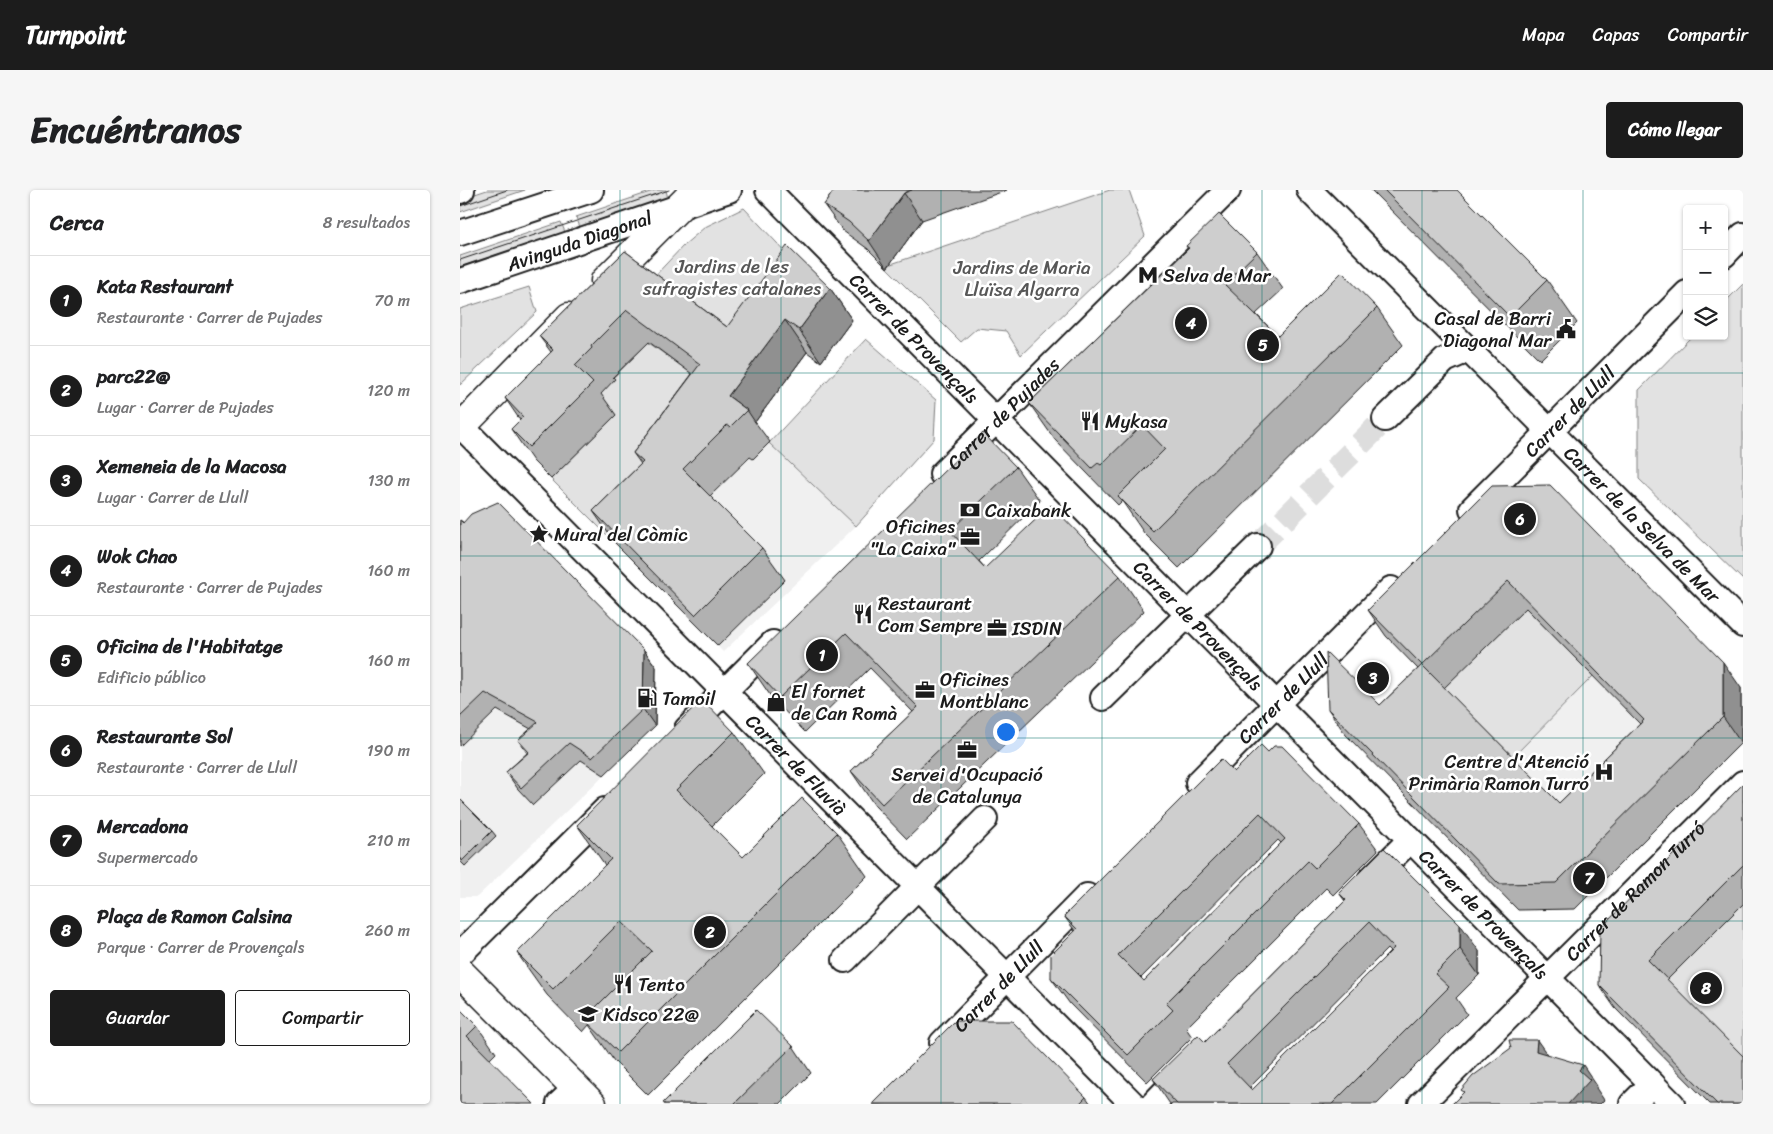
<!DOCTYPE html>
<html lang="es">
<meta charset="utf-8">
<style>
body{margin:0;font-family:Sriracha,sans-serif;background:#f6f6f6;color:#202124}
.controls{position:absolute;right:15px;top:15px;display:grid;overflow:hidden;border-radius:5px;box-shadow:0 1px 4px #0004}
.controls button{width:45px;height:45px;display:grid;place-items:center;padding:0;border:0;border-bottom:1px solid #e0e0e0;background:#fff;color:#202124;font:25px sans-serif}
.you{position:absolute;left:545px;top:541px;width:18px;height:18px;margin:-12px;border:4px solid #fff;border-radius:50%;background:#1a73e8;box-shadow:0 0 0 8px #1a73e833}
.badge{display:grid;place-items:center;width:32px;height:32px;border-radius:50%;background:#1c1c1c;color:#fff;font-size:16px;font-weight:700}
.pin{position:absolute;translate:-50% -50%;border:2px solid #fff;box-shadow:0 1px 5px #0006}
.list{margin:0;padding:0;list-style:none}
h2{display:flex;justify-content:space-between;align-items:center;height:65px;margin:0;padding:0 20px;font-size:21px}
h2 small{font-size:16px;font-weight:400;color:#757577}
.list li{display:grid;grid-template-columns:32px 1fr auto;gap:15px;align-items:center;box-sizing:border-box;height:90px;padding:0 20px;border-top:1px solid #e0e0e0}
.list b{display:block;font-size:19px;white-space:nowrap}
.list p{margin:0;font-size:16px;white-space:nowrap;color:#757577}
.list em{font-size:16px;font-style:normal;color:#757577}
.actions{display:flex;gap:10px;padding:15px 20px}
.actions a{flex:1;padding:11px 0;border:1px solid #1c1c1c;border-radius:5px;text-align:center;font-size:18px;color:#1c1c1c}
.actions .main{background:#1c1c1c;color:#fff}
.icon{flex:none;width:28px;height:28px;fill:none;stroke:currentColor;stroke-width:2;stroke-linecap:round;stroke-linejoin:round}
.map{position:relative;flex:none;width:1283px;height:914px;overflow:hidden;border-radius:5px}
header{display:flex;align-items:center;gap:30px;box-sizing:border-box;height:70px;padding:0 25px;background:#1c1c1c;color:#fff}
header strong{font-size:24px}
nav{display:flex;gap:28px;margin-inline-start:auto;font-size:18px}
.intro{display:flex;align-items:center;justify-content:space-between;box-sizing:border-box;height:120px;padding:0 30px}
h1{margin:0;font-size:35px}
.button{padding:12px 22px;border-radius:5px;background:#1c1c1c;color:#fff;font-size:18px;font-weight:700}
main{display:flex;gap:30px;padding:0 30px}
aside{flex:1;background:#fff;border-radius:5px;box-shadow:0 1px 4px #0004}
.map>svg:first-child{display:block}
</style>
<header>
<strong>Turnpoint</strong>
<nav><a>Mapa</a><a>Capas</a><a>Compartir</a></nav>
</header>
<div class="intro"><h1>Encuéntranos</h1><a class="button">Cómo llegar</a></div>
<main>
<aside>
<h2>Cerca<small>8 resultados</small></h2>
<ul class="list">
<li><span class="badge">1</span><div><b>Kata Restaurant</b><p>Restaurante · Carrer de Pujades</p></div><em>70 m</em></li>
<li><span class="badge">2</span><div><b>parc22@</b><p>Lugar · Carrer de Pujades</p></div><em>120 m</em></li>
<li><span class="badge">3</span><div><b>Xemeneia de la Macosa</b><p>Lugar · Carrer de Llull</p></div><em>130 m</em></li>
<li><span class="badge">4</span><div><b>Wok Chao</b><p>Restaurante · Carrer de Pujades</p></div><em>160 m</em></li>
<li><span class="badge">5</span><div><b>Oficina de l'Habitatge</b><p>Edificio público</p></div><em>160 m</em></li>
<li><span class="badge">6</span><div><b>Restaurante Sol</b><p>Restaurante · Carrer de Llull</p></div><em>190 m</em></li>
<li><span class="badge">7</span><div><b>Mercadona</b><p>Supermercado</p></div><em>210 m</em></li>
<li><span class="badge">8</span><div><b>Plaça de Ramon Calsina</b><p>Parque · Carrer de Provençals</p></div><em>260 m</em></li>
</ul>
<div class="actions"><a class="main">Guardar</a><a>Compartir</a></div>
</aside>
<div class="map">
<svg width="1283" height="914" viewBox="0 0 1283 914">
<rect width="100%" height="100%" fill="#fff"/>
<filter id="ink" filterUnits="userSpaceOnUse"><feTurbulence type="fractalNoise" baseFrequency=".02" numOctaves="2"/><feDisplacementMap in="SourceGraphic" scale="10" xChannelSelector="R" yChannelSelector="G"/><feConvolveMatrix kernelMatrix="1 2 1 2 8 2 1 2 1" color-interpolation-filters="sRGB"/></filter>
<g filter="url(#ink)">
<path fill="#f0f0f0" d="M256 213 305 248 377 315 396 336 263 462 154 352Z
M50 329 196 477 195 536 17 707H0V364Z
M1133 486 1239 594 1155 678 1049 571Z"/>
<path fill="#e2e2e2" stroke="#7f7f7f" d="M27 0H65L0 22V9Z
M196 0H206L208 9 120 37 116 27Z
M650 0H669L685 46 561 165 546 141 517 138 501 152 427 78 431 74Z
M284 18 349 87 289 168 188 93 224 55 245 37Z
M101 32 105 42 0 77V66Z
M1283 94V390L1179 289V200L1232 146H1264V113Z
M69 97 77 122 0 195V119Z
M182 148 262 205 154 352 91 289 156 225 137 207 153 188 182 159Z
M406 149 476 210 474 249 396 336 309 253Z
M1066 418 1133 486 1049 571 980 501Z
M1283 714V873L1203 793Z"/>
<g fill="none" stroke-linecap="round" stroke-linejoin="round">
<path stroke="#ddd" stroke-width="24" stroke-dasharray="24 12" stroke-linecap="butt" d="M798 356 925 229"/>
<defs>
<g id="minor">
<path id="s1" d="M308 0 1212 914"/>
<path id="s2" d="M849 0 1283 435"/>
<path d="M0 1 2 0"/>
<path d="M0 43 131 0"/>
<path d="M1264 65 1283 45"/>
<path id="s3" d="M0 91 269 0"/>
<path d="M925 229 985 170 1008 160"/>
<path id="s4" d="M0 235 673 914"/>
<path id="s5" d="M482 284 768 0"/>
<path id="s6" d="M1012 319 1227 103"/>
<path d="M643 508 798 356"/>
<path d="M227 539 313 453"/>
<path id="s7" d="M738 593 931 399"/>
<path d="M910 690 950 650"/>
<path d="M0 764 145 620"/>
<path d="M385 770 525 629"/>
<path id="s8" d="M482 853 627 706"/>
<path d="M99 914 116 898"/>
<path d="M693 914 725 881"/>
<path id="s9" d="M961 914 1283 593"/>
<path d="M1172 914 1192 894"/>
</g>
<path id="major" d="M145 91 236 0
M0 238 109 127
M0 782 132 914"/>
</defs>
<use href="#minor" stroke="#1c1c1c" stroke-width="28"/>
<use href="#major" stroke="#1c1c1c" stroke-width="31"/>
<use href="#minor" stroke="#fff" stroke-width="24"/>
<use href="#major" stroke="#fff" stroke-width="28"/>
<path stroke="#1c1c1c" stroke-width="1" d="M0 16 47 0
M0 70 209 0"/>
</g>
<path fill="#b1b1b1" stroke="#1c1c1c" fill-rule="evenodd" d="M374 0H547L462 30 427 78 408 59 383 41 364 15Z
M911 0H997L1087 90 1117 133 1080 170Z
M726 56 797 62 823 99 796 124 818 146 917 118 943 155 719 378 684 343 662 311 658 315 595 250 569 213 728 59Z
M165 61 267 137 370 98 392 130 361 172 347 162 295 232 310 252 293 269 290 267 250 306 302 358 325 390 258 456 155 353 133 321 181 274 173 263 232 184 189 152 153 187 155 189 141 204 156 225 91 289 73 271 51 239 60 230 45 208 91 162 79 146Z
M556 277 580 311 519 371 525 378 660 386 684 421 447 649 415 616 391 581 453 522 410 478 345 542 312 508 288 473Z
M1032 296 1281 498V553L1115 719 1058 720 886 545 868 519 920 515 958 479 926 446 908 420ZM1066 418 1180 534 1099 613 984 498Z
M0 330 184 460 196 477 195 536 144 585 121 570 73 615 58 599 46 582 67 563 58 550 71 539 37 520 0 556Z
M274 542 304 584 252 636 283 667 377 643 407 686 188 905 154 871 129 835 123 842 87 805 57 763 145 675 117 635Z
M808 562 899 634 918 660 873 705 866 698 726 838 732 847 687 892 610 814 591 788 615 741 604 726 774 582ZM818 650 821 653 684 791 681 788Z
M1283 594V714L1207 790 1283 914H1250L1155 818 1139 795Z
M0 609 32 641 36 646 5 676 0 671Z
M879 703 1019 761V785L996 808 1007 824 917 914H710L693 889 745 852 885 711ZM927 759 930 762 792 900 790 897Z
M0 819 17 836 36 863 30 869 0 914Z
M333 856 351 883 320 914H204Z
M626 907 631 914H412Z"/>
<path fill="#909090" stroke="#1c1c1c" d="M444 3 462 30 427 78 409 51Z
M370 98 392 130 361 172 339 140Z
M325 130 347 162 295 232 287 220 268 206Z
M184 460 196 477 195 536 183 519Z
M1263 472 1281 498V553L1263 527Z
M1000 734 1019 761V785L1000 759Z
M1077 850 1091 870 1076 861Z
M1123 875 1137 896 1136 898 1144 910 1140 914H1108L1119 880Z"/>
<path fill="#cecece" stroke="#1c1c1c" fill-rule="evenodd" d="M374 0H452L444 3 409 51 389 32 364 15Z
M924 0H997L1087 90 1050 127Z
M759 24 797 62 764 94 818 146 882 82 917 118 693 341 658 306 705 259 682 235 641 275 638 273 632 278 569 213 729 58 726 56Z
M327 56 370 98 339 140 325 130 268 206 287 220 270 237 267 235 223 279 302 358 235 425 133 321 183 272 173 263 240 174 167 120 131 156 132 158 115 175 133 193 69 257 51 239 63 227 45 208 93 160 79 146 165 61 267 137Z
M523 243 556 277 490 341 525 378 591 315 660 386 422 614 391 581 458 517 386 443 320 507 288 473Z
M1090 295 1263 472V527L1096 693 1039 694 868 519 866 462 920 515 962 475 908 420 1032 296ZM1048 391 1184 530 1099 613 962 475Z
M38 312 184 460 183 519 132 568 109 553 61 598 46 582 69 562 58 550 78 532 25 503 0 527V330L3 333 11 324Z
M242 509 274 542 216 600 283 667 342 608 377 643 158 862 124 829 192 761 161 731 93 799 57 763 151 669 117 635Z
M801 555 808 562 814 556H822L899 634 855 678 848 671 706 813 713 820 668 865 591 788V765L617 739 604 726 761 569 774 582ZM800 623 825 649 684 791 658 765Z
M1283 594V675L1188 770 1283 866V914H1257L1139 795 1140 739Z
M0 609 32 641 2 671 0 669Z
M924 658 1000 734V759L975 784 989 797 872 914H717L693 889 738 845 745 852 886 710 879 703ZM909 732 934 758 792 900 767 874Z
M0 819 17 836 7 846 74 914H0Z
M296 820 333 856 274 914H205L203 913Z
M495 831H552L626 907 619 914H412Z
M1049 850H1077L1076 861 1123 875 1119 880 1130 890 1108 914H992L1004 902 1001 900 1013 886 1051 858Z"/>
</g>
<path fill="none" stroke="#0f766e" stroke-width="1" stroke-opacity="0.55" d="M160 0V914M321 0V914M481 0V914M642 0V914M802 0V914M962 0V914M1123 0V914M0 183H1283M0 366H1283M0 548H1283M0 731H1283"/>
<defs>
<symbol id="metro-bare" viewBox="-9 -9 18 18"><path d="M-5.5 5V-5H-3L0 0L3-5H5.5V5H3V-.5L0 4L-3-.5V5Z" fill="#1c1c1c" stroke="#fff" stroke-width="2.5" paint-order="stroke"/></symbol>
<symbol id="civic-bare" viewBox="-9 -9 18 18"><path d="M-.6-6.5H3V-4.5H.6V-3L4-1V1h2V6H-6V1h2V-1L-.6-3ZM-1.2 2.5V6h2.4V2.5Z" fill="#1c1c1c" stroke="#fff" stroke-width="2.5" paint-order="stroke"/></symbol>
<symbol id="restaurant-bare" viewBox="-9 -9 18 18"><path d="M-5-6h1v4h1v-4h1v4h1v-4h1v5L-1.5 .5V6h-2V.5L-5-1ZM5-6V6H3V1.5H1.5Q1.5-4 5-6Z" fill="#1c1c1c" stroke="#fff" stroke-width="2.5" paint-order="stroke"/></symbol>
<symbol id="bank-bare" viewBox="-9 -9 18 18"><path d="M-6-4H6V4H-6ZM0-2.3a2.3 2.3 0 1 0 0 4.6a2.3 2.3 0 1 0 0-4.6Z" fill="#1c1c1c" stroke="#fff" stroke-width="2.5" paint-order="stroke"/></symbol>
<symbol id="sight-bare" viewBox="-9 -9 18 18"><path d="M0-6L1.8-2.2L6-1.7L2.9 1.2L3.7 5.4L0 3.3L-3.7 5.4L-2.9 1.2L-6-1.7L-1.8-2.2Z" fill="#1c1c1c" stroke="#fff" stroke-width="2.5" paint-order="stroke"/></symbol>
<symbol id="office-bare" viewBox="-9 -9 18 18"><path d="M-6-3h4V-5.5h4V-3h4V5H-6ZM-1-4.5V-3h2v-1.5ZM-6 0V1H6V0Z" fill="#1c1c1c" stroke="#fff" stroke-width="2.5" paint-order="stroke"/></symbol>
<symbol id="fuel-bare" viewBox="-9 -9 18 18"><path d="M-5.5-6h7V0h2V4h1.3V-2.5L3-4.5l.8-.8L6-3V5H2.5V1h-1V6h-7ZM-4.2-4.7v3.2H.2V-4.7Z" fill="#1c1c1c" stroke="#fff" stroke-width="2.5" paint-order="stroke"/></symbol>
<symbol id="shop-bare" viewBox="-9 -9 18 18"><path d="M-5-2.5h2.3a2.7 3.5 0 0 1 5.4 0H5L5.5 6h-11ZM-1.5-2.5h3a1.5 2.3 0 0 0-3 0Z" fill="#1c1c1c" stroke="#fff" stroke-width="2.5" paint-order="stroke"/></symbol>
<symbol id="hospital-bare" viewBox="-9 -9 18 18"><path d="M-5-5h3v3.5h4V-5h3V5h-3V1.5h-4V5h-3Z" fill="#1c1c1c" stroke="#fff" stroke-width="2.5" paint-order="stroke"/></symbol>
<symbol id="school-bare" viewBox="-9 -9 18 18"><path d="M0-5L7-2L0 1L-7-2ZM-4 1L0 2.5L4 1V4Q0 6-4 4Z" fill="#1c1c1c" stroke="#fff" stroke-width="2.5" paint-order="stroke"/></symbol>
</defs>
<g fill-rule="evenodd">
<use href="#metro-bare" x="674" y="71" width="28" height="28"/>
<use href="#civic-bare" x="1092" y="125" width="28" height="28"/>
<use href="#restaurant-bare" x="616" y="217" width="28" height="28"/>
<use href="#bank-bare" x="496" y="306" width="28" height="28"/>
<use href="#sight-bare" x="65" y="330" width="28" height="28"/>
<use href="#office-bare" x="496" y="333" width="28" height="28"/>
<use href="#restaurant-bare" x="389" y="410" width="28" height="28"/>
<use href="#office-bare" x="523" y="424" width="28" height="28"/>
<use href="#office-bare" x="451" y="486" width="28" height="28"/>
<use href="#fuel-bare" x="173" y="494" width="28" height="28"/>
<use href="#shop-bare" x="302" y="498" width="28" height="28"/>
<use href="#office-bare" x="493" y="546" width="28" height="28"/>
<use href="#hospital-bare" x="1130" y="568" width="28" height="28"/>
<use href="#restaurant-bare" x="149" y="780" width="28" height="28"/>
<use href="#school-bare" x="114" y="810" width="28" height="28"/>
</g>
<g text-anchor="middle" stroke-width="5" stroke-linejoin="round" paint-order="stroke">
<g font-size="19" fill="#1c1c1c" stroke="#fff">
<text dy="7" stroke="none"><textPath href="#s3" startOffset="126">Avinguda Diagonal</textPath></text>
<text dy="7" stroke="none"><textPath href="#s1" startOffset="208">Carrer de Provençals</textPath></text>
<text dy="7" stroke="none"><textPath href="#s6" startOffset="138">Carrer de Llull</textPath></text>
<text dy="7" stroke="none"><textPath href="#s5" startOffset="86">Carrer de Pujades</textPath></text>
<text dy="7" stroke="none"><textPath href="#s2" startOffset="472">Carrer de la Selva de Mar</textPath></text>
<text dy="7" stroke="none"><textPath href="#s1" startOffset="612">Carrer de Provençals</textPath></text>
<text dy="7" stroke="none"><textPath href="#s7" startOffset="120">Carrer de Llull</textPath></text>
<text dy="7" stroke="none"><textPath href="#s4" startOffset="478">Carrer de Fluvià</textPath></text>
<text dy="7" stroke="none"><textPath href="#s9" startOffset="302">Carrer de Ramon Turró</textPath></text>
<text dy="7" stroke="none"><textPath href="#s1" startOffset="1018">Carrer de Provençals</textPath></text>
<text dy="7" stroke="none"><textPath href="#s8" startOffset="80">Carrer de Llull</textPath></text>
</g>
<g font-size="19" fill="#575757" stroke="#fff">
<text x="272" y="83">Jardins de les<tspan x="272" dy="22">sufragistes catalanes</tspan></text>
<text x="562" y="84">Jardins de Maria<tspan x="562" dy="22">Lluïsa Algarra</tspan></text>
</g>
<g font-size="19" fill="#1c1c1c" stroke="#fff" text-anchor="start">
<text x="703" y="92">Selva de Mar</text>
<text x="1091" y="135" text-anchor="end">Casal de Barri<tspan x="1091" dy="22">Diagonal Mar</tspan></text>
<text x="645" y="238">Mykasa</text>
<text x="525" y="327">Caixabank</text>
<text x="495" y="343" text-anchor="end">Oficines<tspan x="495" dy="22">"La Caixa"</tspan></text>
<text x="94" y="351">Mural del Còmic</text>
<text x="418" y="420">Restaurant<tspan x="418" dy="22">Com Sempre</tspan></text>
<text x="552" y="445">ISDIN</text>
<text x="480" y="496">Oficines<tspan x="480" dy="22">Montblanc</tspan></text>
<text x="331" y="508">El fornet<tspan x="331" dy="22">de Can Romà</tspan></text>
<text x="202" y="515">Tamoil</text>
<text x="1129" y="578" text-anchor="end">Centre d'Atenció<tspan x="1129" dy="22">Primària Ramon Turró</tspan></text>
<text x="507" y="591" text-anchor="middle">Servei d'Ocupació<tspan x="507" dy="22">de Catalunya</tspan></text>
<text x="178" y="801">Tento</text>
<text x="143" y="831">Kidsco 22@</text>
</g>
</g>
</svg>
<div class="controls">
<button>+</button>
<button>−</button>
<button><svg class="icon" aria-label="layers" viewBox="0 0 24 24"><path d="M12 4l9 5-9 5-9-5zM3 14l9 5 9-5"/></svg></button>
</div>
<div class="you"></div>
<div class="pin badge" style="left:362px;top:465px">1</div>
<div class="pin badge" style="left:250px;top:742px">2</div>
<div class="pin badge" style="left:913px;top:488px">3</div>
<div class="pin badge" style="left:731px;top:133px">4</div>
<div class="pin badge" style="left:803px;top:155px">5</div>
<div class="pin badge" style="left:1060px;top:329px">6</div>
<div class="pin badge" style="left:1129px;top:688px">7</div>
<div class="pin badge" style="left:1246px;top:798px">8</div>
</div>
</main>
